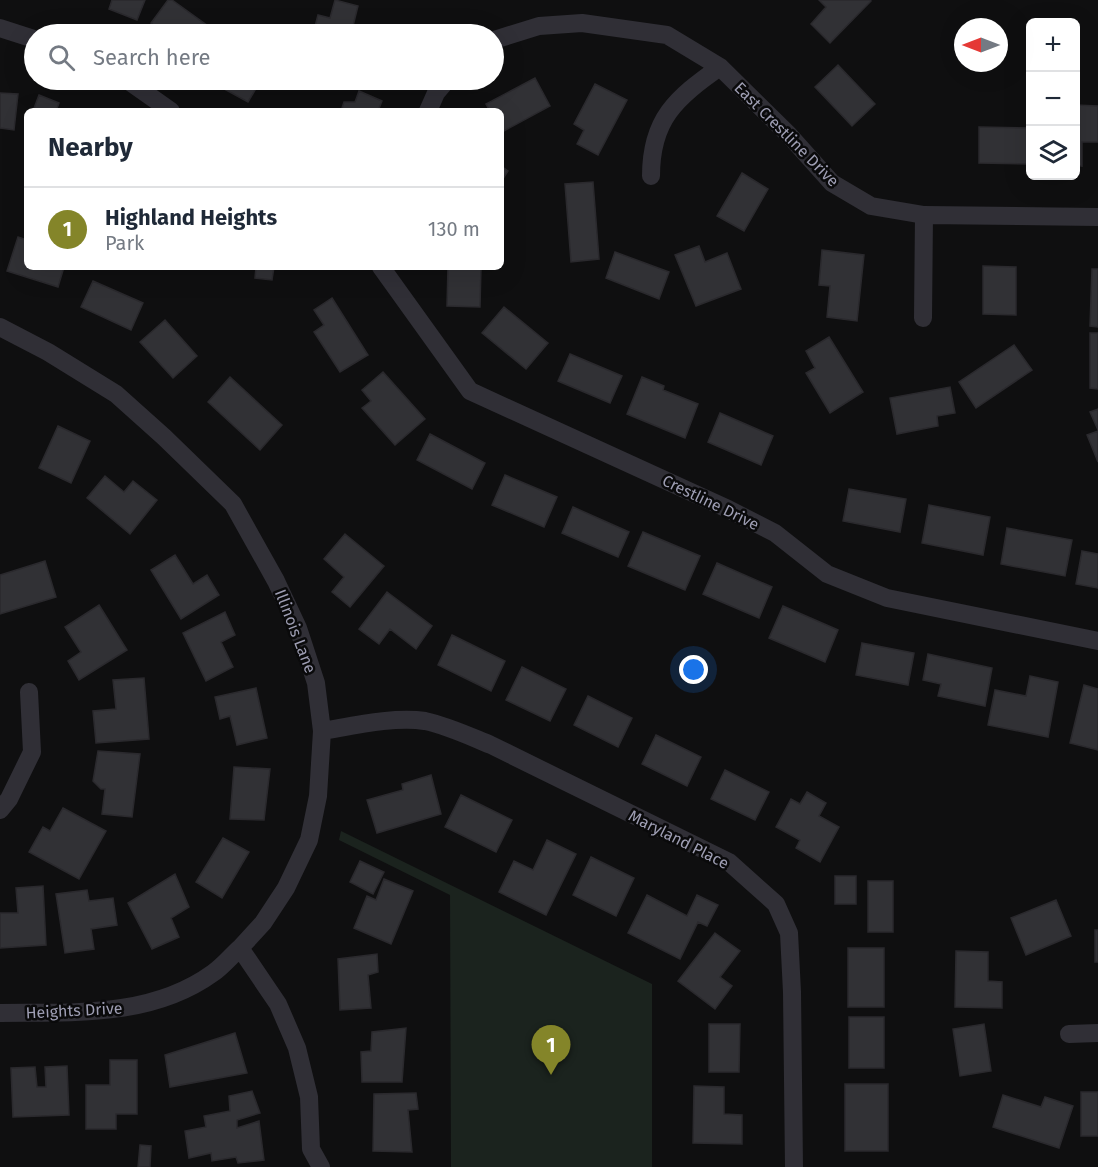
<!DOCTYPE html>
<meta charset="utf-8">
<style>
body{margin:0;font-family:"Fira Sans",sans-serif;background:#f2f2f3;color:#1f2937}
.controls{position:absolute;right:18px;top:18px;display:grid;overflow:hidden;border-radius:9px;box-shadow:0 6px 24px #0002}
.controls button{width:54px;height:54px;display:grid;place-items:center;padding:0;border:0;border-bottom:2px solid #e0e1e3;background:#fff;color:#1f2937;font:30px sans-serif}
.compass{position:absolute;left:954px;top:18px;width:54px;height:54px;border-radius:50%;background:#fff;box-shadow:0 6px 24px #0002;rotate:270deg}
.you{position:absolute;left:694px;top:670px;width:21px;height:21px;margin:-15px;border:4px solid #fff;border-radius:50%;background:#1a73e8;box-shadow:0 0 0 9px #1a73e833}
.badge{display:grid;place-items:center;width:39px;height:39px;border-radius:50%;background:#848529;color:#fff;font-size:20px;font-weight:700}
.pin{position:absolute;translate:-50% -50px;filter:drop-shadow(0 2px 3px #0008)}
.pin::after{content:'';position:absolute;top:32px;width:21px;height:18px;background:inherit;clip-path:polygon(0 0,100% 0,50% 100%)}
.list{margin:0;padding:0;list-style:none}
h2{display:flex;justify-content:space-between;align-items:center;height:78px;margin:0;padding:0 24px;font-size:26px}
h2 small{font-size:20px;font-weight:400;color:#747a83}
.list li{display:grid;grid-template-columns:39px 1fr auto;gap:18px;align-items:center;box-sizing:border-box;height:84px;padding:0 24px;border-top:2px solid #e0e1e3}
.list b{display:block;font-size:22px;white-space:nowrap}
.list p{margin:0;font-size:20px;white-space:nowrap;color:#747a83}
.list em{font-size:20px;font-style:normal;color:#747a83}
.icon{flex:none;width:33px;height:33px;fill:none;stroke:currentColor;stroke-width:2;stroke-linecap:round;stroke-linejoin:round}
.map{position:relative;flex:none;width:1098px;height:1167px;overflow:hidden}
.search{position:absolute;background:#fff;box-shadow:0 6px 24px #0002;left:24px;top:24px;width:480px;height:66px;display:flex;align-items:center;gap:15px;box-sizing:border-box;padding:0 21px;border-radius:33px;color:#747a83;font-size:22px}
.panel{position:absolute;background:#fff;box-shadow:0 6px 24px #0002;left:24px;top:108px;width:480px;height:162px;border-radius:9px}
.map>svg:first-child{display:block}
</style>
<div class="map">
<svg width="1098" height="1167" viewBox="0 0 1098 1167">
<rect width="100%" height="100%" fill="#0f0f10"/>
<path fill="#1b231e" d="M341 831 652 984V1167H451L450 895 339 840Z"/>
<path fill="#313135" stroke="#2a292d" stroke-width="1.5" d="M112 0H145L137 20 109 9Z
M168 0H172L208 26 202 34H167L151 23Z
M335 0 358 6 351 34H313L318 15 330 18Z
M819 0H869L871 1 830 43 811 24 826 7Z
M838 65 875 104 852 126 815 87Z
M535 78 550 106 502 132 501 111H490L486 104Z
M208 80H261L248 102Z
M595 84 627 100 598 155 577 144 584 130 574 124Z
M359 91 382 101 378 111H341L344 102H355Z
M0 93 18 94 14 130 0 128Z
M39 95 59 103 56 111H33Z
M1076 105 1098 106V142H1082V166L1076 165Z
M979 127 1030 128V164L979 163Z
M501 166 508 171 501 182Z
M742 173 768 189 744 231 717 216Z
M593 182 599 259 571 262 565 184Z
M18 237 27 240V267H64L58 287 7 271Z
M699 246 705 262 727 253 741 289 696 306 675 255Z
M822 250 864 255 857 321 827 317 830 286 819 285Z
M615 252 669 272 659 299 606 278Z
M983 266 1016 267V315L983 314Z
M256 267H274L272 280 255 278Z
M448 267H481L480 307 447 306Z
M1092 269H1098V327L1090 326Z
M93 281 143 303 131 330 81 307Z
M332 298 368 355 340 372 314 332 324 325 314 310Z
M504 307 548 343 526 369 482 333Z
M165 320 197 356 173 378 140 342Z
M1090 333H1098V389L1090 388Z
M829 337 863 392 830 413 806 373 815 368 806 351Z
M1014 345 1032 370 976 408 959 382Z
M570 354 622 376 610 403 558 381Z
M383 372 425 419 395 445 362 408 371 401 362 390Z
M230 377 282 425 260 450 208 402Z
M642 377 664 386 663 390 698 404 685 438 627 414Z
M950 387 955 413 937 416 938 426 897 434 890 398Z
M1098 409V430L1090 412Z
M720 413 773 436 761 465 708 442Z
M58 426 90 441 71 483 39 468Z
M1098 431V462L1087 435Z
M430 434 485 463 472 489 417 460Z
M505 475 557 497 544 527 492 505Z
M105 476 124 492 133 481 157 500 130 534 87 498Z
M849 489 906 499 900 532 843 521Z
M929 505 990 517 983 555 922 543Z
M573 507 629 532 618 557 562 533Z
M1007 528 1072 540 1065 576 1001 564Z
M643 532 700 556 685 590 628 566Z
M345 534 384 566 350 607 332 592 344 577 324 559Z
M1082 551 1098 554V588L1076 584Z
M175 555 193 584 207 575 219 595 181 619 151 570Z
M45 561 56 597 0 614V575Z
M717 563 772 587 759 618 703 594Z
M387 592 432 626 416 649 390 629 379 644 359 629Z
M99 605 127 650 79 680 68 661 81 652 65 627Z
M783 606 838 630 825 662 769 638Z
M225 612 235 635 221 642 233 667 206 681 183 633Z
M452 635 505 661 491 691 438 665Z
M862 643 914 653 908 685 856 675Z
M928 654 992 668 985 706 938 696 941 684 923 680Z
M522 667 566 689 550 721 506 700Z
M1030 676 1058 682 1048 737 988 725 995 690 1026 696Z
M144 678 149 739 96 743 93 711 116 709 113 680Z
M1084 685 1098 689V750L1070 743Z
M256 688 267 738 237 745 230 716 220 719 215 697Z
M588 696 632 718 618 747 574 725Z
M656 735 701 757 687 786 642 764Z
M98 751 140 754 132 817 102 814 105 789H101L93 781Z
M234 767 270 769 264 820 230 819Z
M725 770 769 792 755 820 711 799Z
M431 775 441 814 377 833 367 800 403 790 402 784Z
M807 792 826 803 819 816 839 827 820 862 796 848 800 840 776 827 791 799 800 804Z
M461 795 512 820 496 852 445 827Z
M63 808 106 831 79 879 29 852 43 827 50 831Z
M223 838 249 852 222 898 196 882Z
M547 840 576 854 546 915 499 892 514 861 533 870Z
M591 857 634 878 616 916 573 895Z
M360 861 384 872 373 894 350 882Z
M175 874 189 907 171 918 179 937 152 949 128 903Z
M835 876H856V904H835Z
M384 879 413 891 391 944 354 928 367 896 376 900Z
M868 881H893V932H868Z
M43 886 46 945 0 948V913H18L16 888Z
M87 890 89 901 113 898 117 925 91 929 94 949 65 953 56 894Z
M647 895 687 916 697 895 718 905 707 926 698 922 680 959 628 933Z
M1056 900 1071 936 1026 955 1011 918Z
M1095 930H1098V962H1095Z
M715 933 740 951 720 977 732 986 715 1009 678 981Z
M848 948H884V1007H848Z
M956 951 988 952V981L1002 982V1008L955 1007Z
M377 954 378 972 368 975 371 1008 340 1010 338 959Z
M849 1017H884V1068H849Z
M709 1024H740L739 1072H709Z
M984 1024 991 1071 960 1076 953 1029Z
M406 1028 402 1082H362L361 1052 371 1051 372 1032Z
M235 1033 247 1073 170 1087 165 1055Z
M110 1060H137V1114H116V1129H86V1085H110Z
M67 1066 69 1115 13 1117 11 1068 35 1067 37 1087H46L45 1067Z
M845 1084H888V1151H845Z
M694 1086 724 1087V1114L742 1115V1144L693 1143Z
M252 1091 260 1113 237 1120V1128L259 1121 264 1160 238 1163 236 1157 212 1161 211 1153 189 1158 185 1131 206 1127 204 1116 230 1111 229 1096Z
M1081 1092H1098V1136H1081Z
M416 1093 418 1109 408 1110 412 1152 373 1151 374 1094Z
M1003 1095 1041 1107 1045 1097 1073 1106 1059 1148 993 1127Z
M140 1145 151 1146 150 1167H138Z"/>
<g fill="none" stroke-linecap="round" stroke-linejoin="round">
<path stroke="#302f36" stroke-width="18" d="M0 28 34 39
M494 40 539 26 582 23 667 35 720 67 789 135 832 183 871 206 924 215 1098 217
M127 80 171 111
M428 111 436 93 447 80
M651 176C651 119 676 98 720 67
M381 267 470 391 728 509 775 533 827 574 887 598 1098 641
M923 318 924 215
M0 327 48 352 116 394 164 437 233 504 276 581 298 628 316 683 322 731 318 796 309 840 286 888 263 923 240 948 278 1004 297 1048 309 1097 311 1149 321 1167
M322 731C352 726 395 716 425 721 448 726 469 736 491 745L729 862 776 904 789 933 792 992 794 1167
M0 810 9 799 32 752 29 692
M0 1013C72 1012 151 1018 213 973 223 966 231 956 240 948
M1069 1034 1098 1033"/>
</g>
<g text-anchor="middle" stroke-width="5" stroke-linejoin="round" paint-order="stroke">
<g font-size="16" fill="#9e9eb3" stroke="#0a0a0b">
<text transform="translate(787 134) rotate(45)" y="6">East Crestline Drive</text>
<text transform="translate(711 502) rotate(26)" y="6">Crestline Drive</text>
<text transform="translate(296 631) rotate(69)" y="6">Illinois Lane</text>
<text transform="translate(679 839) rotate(27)" y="6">Maryland Place</text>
<text transform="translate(74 1010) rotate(-3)" y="6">Heights Drive</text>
</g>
</g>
</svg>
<div class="controls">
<button>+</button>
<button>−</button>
<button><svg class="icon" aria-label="layers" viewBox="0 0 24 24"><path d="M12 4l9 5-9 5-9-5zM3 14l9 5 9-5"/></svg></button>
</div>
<svg class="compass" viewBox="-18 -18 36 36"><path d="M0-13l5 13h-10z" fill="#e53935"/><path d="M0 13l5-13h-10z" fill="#747a83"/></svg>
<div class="you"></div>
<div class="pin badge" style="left:551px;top:1075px">1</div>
<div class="search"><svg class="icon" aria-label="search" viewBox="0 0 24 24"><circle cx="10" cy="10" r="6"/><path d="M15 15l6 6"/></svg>Search here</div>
<section class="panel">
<h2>Nearby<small></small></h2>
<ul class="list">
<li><span class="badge">1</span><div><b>Highland Heights</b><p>Park</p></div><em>130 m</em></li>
</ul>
</section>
</div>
